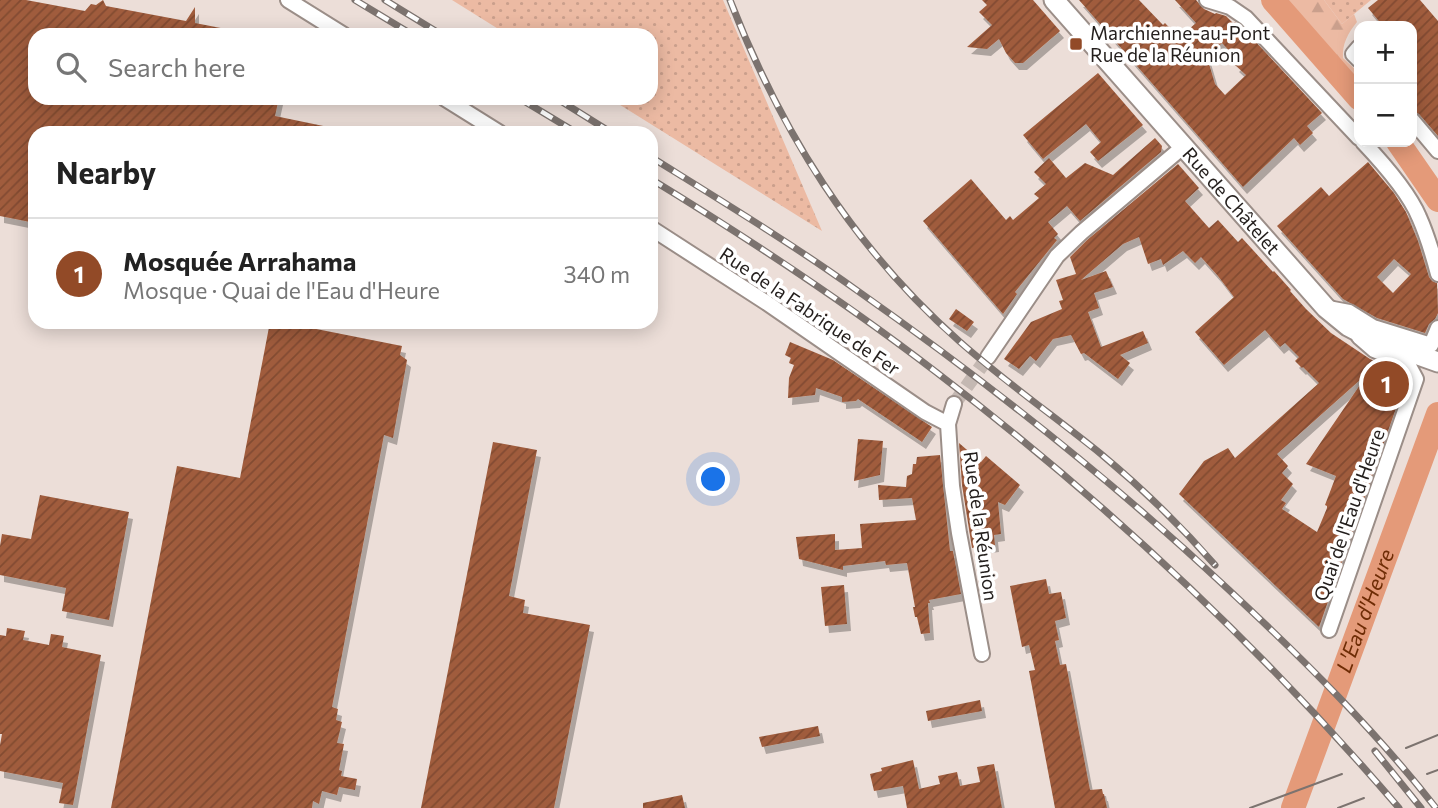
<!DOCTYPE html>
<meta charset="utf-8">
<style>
body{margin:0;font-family:Commissioner,sans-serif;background:#f6f6f6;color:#222}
.controls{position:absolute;right:21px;top:21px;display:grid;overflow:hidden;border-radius:14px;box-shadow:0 4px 18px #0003}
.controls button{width:63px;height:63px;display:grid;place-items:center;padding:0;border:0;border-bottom:2px solid #e0e0e0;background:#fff;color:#222;font:35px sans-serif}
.you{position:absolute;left:714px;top:480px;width:24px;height:24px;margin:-18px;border:5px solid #fff;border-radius:50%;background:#1a73e8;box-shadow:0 0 0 10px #1a73e833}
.badge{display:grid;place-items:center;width:46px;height:46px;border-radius:50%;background:#924a27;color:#fff;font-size:23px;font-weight:700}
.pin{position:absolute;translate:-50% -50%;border:4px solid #fff;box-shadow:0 2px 7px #0006}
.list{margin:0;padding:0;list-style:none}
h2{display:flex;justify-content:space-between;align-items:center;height:91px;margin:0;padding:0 28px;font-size:30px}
h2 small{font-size:23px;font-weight:400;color:#767676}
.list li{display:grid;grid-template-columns:46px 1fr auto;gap:21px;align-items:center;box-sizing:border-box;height:112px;padding:0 28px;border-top:2px solid #e0e0e0}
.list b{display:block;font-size:26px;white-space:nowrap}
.list p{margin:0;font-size:23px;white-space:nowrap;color:#767676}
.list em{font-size:23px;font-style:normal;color:#767676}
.icon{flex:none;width:38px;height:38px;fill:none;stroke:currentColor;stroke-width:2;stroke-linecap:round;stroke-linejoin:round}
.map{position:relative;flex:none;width:1438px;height:808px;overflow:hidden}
.search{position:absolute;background:#fff;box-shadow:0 4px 18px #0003;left:28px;top:28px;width:630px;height:77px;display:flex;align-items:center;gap:18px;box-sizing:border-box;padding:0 24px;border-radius:21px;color:#767676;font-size:26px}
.panel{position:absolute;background:#fff;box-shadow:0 4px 18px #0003;left:28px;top:126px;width:630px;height:203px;border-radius:21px}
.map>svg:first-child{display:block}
</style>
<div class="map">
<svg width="1438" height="808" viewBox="0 0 1438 808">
<defs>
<pattern id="grass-dots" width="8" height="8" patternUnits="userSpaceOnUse" patternTransform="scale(1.75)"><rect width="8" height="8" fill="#ecbaa3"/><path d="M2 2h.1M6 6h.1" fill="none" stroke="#ca9f8c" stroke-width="1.8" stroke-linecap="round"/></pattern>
<pattern id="forest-firs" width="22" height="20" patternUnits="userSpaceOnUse" patternTransform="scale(1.75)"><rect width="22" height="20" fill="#ecbaa3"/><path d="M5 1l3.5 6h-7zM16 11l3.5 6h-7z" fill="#ca9f8c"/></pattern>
<pattern id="building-hatch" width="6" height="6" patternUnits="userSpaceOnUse" patternTransform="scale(1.75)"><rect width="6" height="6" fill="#a05c3c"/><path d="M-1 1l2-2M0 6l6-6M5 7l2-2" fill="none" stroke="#824b32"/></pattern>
<filter id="shadow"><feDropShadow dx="4" dy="7" stdDeviation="0" flood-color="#0004"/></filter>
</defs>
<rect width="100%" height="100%" fill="#ecded8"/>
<path fill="url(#grass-dots)" d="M452 0H723L822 231 609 98H651V35H508Z
M1324 0H1371L1342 24Z"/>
<path fill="url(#forest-firs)" d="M1285 0H1324L1342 24 1354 14 1357 22C1348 33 1342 44 1343 58L1359 73V85L1320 43Z"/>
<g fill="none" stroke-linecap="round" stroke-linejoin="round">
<g stroke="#e49a79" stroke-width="24">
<path d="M1273 0 1359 98"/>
<path d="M1398 142 1438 200"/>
<path id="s1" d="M1293 808 1438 414"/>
</g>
</g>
<path fill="url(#building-hatch)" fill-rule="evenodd" filter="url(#shadow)" d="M0 0H26L85 11 91 4 96 5 103 0 106 6 186 21 195 7V23L231 30 230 35H35V98H279L275 116 333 128 332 133H35V223L0 216Z
M982 0H1033L1060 31 1023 63H1015L1006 53 999 39 987 49 967 47 992 25 979 12 987 5Z
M1079 0H1139L1163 25 1165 23 1179 38 1196 23 1175 0H1196L1204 9 1215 14 1216 13 1226 16 1233 23 1235 22 1240 25 1322 113 1307 126 1313 133 1300 145 1294 138 1243 187ZM1222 43 1239 61 1235 65 1246 75 1225 95 1215 84 1207 57Z
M1378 0H1420L1438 21V136L1419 114 1412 111V26H1383L1368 8Z
M1098 73 1143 125 1098 161 1090 152 1101 142 1086 124 1043 159 1023 135Z
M1155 138 1162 146 1161 152 1080 221 1067 206 1048 222 1058 234 1054 238 1057 240 1015 292 1017 294 1003 314 923 221 971 179 1006 220 1010 216 1013 220 1039 198 1034 194 1046 184 1034 172 1049 158 1066 178 1085 163 1113 175Z
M1368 162 1394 193 1406 212 1418 241 1429 277 1432 281 1437 283 1438 313 1435 319 1429 324 1425 333 1377 318 1343 299 1277 226 1321 187 1329 196ZM1394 259 1411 274 1393 293 1377 277Z
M1178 164 1199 188 1185 201 1209 228 1218 220 1238 242 1242 238 1273 272 1274 271 1291 290 1290 291 1306 309 1331 333 1370 359 1401 372 1406 380 1319 627 1179 494 1204 461 1228 448 1235 458 1319 383 1303 367 1302 368 1295 361 1299 357 1285 343 1280 347 1265 330 1224 365 1195 332 1234 297 1218 276 1201 257 1195 263 1183 251 1163 265 1161 259 1148 264 1139 237 1123 244 1081 280 1106 271 1113 287 1094 293 1099 308 1088 312 1101 347 1143 331 1148 343 1120 355 1130 363 1118 379 1084 353 1081 354 1071 335 1053 339 1036 361 1030 356 1019 369 1004 359 1031 322 1062 309 1059 301 1063 300 1056 280 1076 274 1070 257 1087 240ZM1360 380 1362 382 1306 464 1336 476 1325 505 1327 506V508L1317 532 1282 509 1286 503 1281 500 1293 484 1282 473 1288 466 1277 454Z
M956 309 974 322 967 331 949 319Z
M270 322H281L402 346 400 355 407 360 393 438 384 435 332 707 338 709 336 720 342 722 337 743 344 744 339 770 342 771 341 776 357 779 355 790 339 787 337 795 322 791 319 804 313 801 312 808H111L177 466 240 478Z
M790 342 833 360 932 427 922 442 858 399 856 401 842 402V397L816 388 815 395 788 398 789 378 794 365 789 363 791 358 785 355Z
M858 439 883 441 880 475 854 481Z
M493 442 537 450 509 596 525 600 523 613 590 625 554 808H421Z
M959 443 981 462 986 456 1020 485 1005 505 998 502 1001 534 994 535 995 545 972 548 962 485Z
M940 455 950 551H953L961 594 929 600 930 603H928L930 633 921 634 917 617H915L913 607H915L907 563 886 565 885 561 843 566V570L799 559 796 537 835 534V550L862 548 860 524 916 520 912 498 879 500 878 485 906 487 907 476 912 474 913 464H916L917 457Z
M40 495 129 512 109 620 62 611 66 588 0 575V546L2 534 31 539Z
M1046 579 1049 594 1061 592 1066 618 1055 621 1059 640 1055 641 1060 665 1066 664 1090 790 1102 789 1103 794H1104L1107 808H1055L1029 671 1035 670 1029 645 1022 647 1010 586Z
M844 585 847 624 825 626 821 587Z
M7 628 25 631 23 640 49 645 51 634 64 636 62 647 101 655 73 805 59 803 63 783 0 771V745L2 734H0V635L6 636Z
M980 700 982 711 928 721 926 711Z
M818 726 820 736 762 747 759 737Z
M913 760 919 789 940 784 938 776 957 772 960 786 980 782 977 767 994 764 1002 808H907L903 786 874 791 870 774 882 771 881 768Z
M682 795 685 808H643V803Z"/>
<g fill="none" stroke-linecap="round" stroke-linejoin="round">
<path stroke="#c4b8b2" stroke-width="14" stroke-dasharray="14 7" stroke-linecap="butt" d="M954 404 988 357"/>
<defs>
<path id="minor" d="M288 0 344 35
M1207 0 1230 7 1246 18 1359 138
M1359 47 1353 54 1359 60
M444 98 500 133
M1412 120 1438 151
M1363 142C1381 161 1409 193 1419 217 1427 235 1433 255 1438 274
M651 228 767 303 925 412 948 424
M1328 308 1349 312 1373 327 1431 345 1438 328
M988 357 1057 256 1081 233 1184 146
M954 404 948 424 952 486 959 533 982 654
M1329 630 1416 379 1408 364 1374 350 1359 337"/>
<g id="secondary">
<path id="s2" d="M1054 0 1326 308 1348 326 1371 338 1438 362"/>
</g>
</defs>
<use href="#minor" stroke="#9b8e88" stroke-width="18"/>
<use href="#secondary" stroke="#9b8e88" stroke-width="23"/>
<use href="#minor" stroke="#fff" stroke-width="14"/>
<use href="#secondary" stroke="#fff" stroke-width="19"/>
<path stroke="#7c736f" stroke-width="2" d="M1406 748 1438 735
M1427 774 1438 770
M1250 808 1342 774
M1338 808 1364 798"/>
<defs>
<path id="rail" d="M355 0 413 35
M385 0 442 35
M730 0C781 132 853 247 959 341 1004 381 1054 416 1101 454 1142 488 1180 525 1215 565
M519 98 577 133
M556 98 612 133
M651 157C720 200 789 242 855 289 986 381 1112 480 1229 590 1303 659 1374 729 1436 808
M651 179C749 239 845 302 936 372 1105 501 1261 647 1399 808
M1375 751 1421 808"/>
</defs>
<use href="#rail" stroke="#7c736f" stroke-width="7"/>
<use href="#rail" stroke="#fff" stroke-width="4.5" stroke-dasharray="13" stroke-linecap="butt"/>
</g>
<rect fill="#924a27" stroke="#fff" stroke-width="2.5" x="1069" y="37" width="14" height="14" rx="3.5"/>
<g text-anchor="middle" stroke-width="7" stroke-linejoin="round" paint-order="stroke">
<g font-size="19" fill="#231e1c" stroke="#fff" text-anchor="start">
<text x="1090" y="40">Marchienne-au-Pont<tspan x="1090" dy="22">Rue de la Réunion</tspan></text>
</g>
<g font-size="19" fill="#231e1c" stroke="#fff">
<text dy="7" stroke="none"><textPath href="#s2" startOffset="268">Rue de Châtelet</textPath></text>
<text transform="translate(810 311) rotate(34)" y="7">Rue de la Fabrique de Fer</text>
<text transform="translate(1349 515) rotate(-71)" y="7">Quai de l'Eau d'Heure</text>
<text transform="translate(981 526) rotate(82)" y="7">Rue de la Réunion</text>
</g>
<g font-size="21" font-style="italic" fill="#6e2c05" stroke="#fff">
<text dy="7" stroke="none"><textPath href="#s1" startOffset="210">L'Eau d'Heure</textPath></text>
</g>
</g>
</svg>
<div class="controls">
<button>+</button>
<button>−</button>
</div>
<div class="you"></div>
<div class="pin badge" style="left:1386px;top:384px">1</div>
<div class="search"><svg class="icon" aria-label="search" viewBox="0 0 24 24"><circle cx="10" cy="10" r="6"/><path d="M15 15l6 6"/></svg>Search here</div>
<section class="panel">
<h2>Nearby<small></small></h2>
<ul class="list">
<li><span class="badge">1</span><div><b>Mosquée Arrahama</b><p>Mosque · Quai de l'Eau d'Heure</p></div><em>340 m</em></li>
</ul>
</section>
</div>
